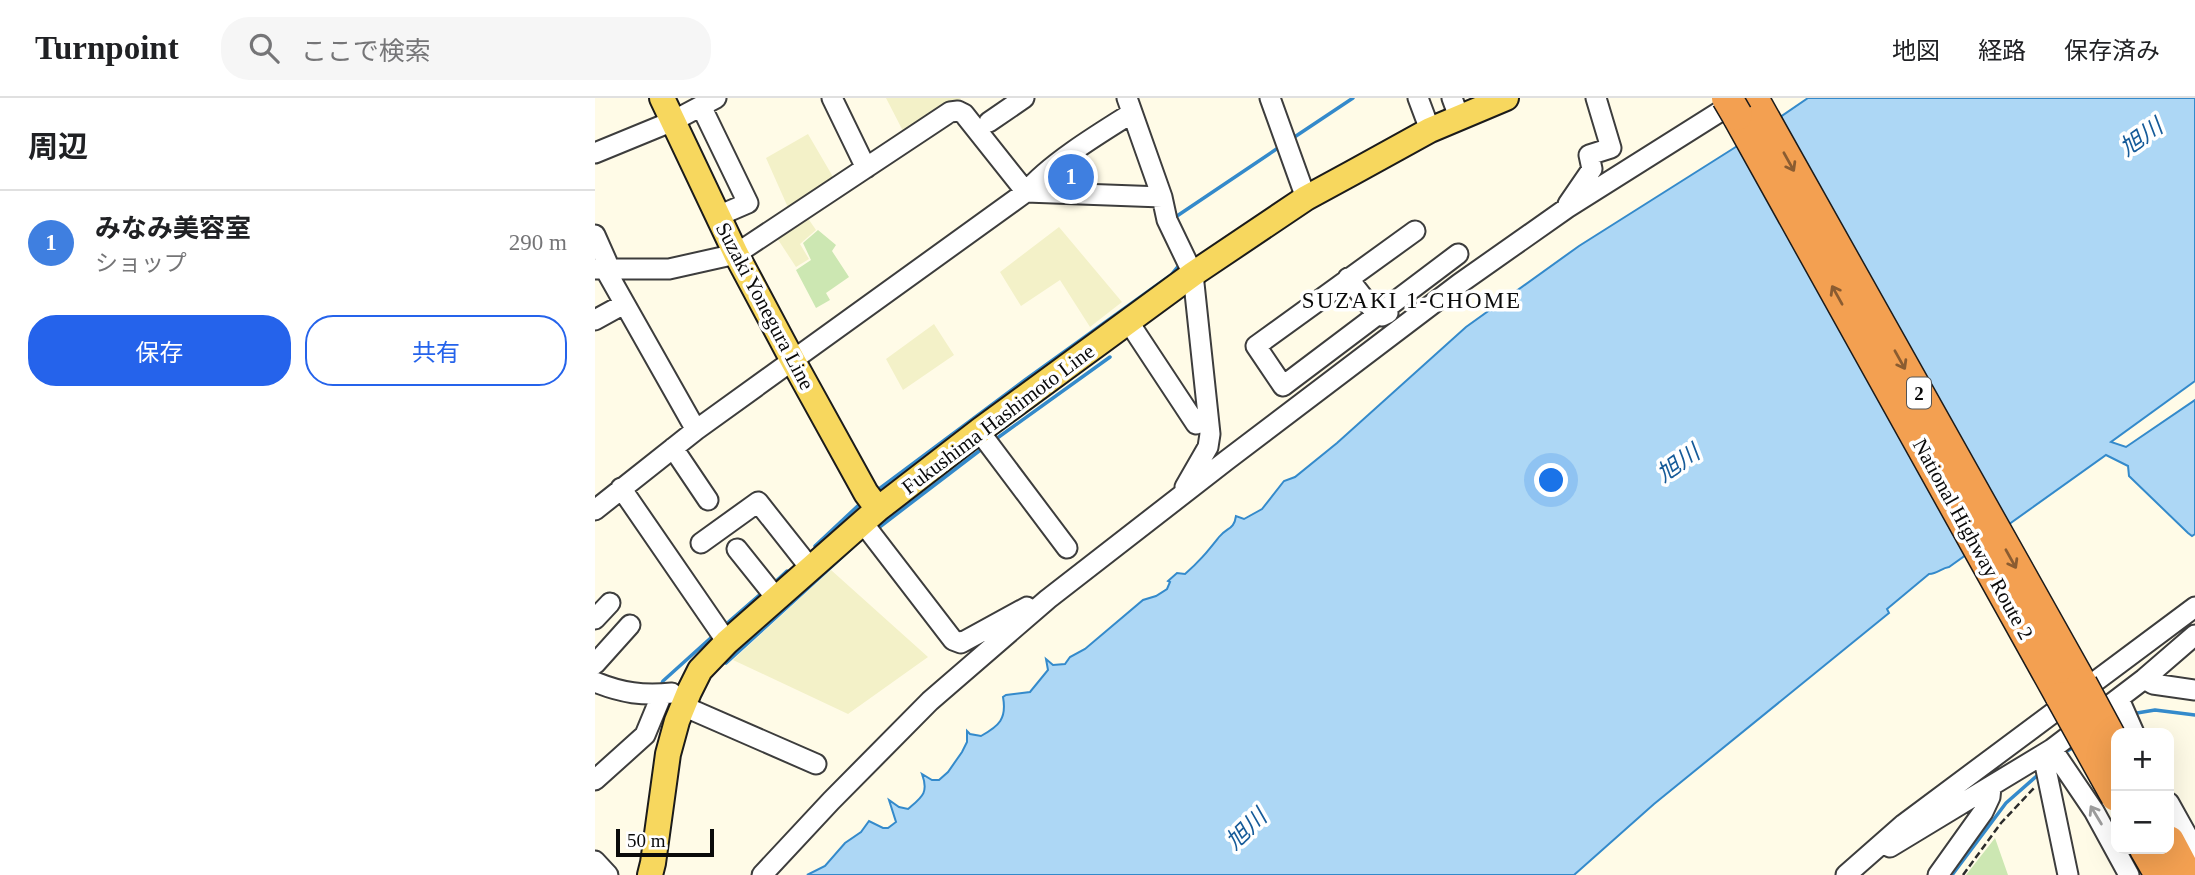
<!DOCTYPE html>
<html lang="ja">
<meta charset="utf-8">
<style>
body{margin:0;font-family:"Times New Roman","Noto Sans JP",serif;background:#f6f6f6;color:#202124}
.controls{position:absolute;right:21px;bottom:21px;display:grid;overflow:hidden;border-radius:14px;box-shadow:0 7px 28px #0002}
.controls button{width:63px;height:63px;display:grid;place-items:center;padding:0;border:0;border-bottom:2px solid #e0e0e0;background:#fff;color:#202124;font:35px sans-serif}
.scale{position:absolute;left:21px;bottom:18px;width:98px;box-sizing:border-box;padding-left:7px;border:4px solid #0a0a0a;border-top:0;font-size:19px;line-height:24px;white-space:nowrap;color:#0a0a0a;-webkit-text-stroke:5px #fff;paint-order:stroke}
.you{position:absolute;left:957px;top:383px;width:24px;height:24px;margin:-18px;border:5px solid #fff;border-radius:50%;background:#1a73e8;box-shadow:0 0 0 10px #1a73e833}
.badge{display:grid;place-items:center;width:46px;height:46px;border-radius:50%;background:#2563eb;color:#fff;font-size:23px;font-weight:700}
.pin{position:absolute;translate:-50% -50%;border:4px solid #fff;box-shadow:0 2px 7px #0006}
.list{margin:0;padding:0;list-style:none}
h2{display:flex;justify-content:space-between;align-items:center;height:91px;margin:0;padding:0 28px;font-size:30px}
h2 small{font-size:23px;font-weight:400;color:#757577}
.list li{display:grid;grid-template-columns:46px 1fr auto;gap:21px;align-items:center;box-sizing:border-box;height:105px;padding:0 28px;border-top:2px solid #e0e0e0}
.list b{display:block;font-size:26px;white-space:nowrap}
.list p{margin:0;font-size:23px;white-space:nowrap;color:#757577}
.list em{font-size:23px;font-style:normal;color:#757577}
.actions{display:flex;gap:14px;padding:21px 28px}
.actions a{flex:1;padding:16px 0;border:2px solid #2563eb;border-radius:28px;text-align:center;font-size:24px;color:#2563eb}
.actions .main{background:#2563eb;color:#fff}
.icon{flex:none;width:38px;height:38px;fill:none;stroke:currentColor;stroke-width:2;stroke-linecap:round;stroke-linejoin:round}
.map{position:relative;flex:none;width:1600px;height:777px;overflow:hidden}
header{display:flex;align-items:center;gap:42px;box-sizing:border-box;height:98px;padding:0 35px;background:#fff;border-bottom:2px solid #e0e0e0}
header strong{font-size:33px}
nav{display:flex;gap:38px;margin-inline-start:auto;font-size:24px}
.search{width:490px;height:63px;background:#f6f6f6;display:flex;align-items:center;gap:18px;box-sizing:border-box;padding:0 24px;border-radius:28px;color:#757577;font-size:26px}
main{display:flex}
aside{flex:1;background:#fff}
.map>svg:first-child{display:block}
</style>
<header>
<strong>Turnpoint</strong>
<div class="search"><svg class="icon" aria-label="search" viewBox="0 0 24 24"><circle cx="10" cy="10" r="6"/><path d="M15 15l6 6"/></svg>ここで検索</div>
<nav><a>地図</a><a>経路</a><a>保存済み</a></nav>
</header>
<main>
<aside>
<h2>周辺<small></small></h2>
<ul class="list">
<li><span class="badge" style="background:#3f7fe0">1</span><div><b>みなみ美容室</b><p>ショップ</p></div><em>290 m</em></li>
</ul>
<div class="actions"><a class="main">保存</a><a>共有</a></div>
</aside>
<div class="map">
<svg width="1600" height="777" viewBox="0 0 1600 777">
<rect width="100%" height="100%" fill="#fffbe7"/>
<path fill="#f3f1c8" d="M291 0H366L311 36 308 33Z
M213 36 241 84 195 114 171 60Z
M210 116 221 132 205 146 214 161 201 169 180 137Z
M464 129 527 204 495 229 465 182 426 208 405 174Z
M339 226 359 257 308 292 291 261Z
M236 472 333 559 253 616 138 562Z"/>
<path fill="#cce7b2" d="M223 132 241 147 237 153 254 179 231 195 235 202 221 210 201 172 216 162 208 145Z
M1400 740 1413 777H1371Z"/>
<path fill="#add7f5" stroke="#348acb" stroke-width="2" d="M1213 0H1600V283L1516 344 1531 349 1600 302V436L1597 438 1593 435 1534 378 1533 368 1511 357 1354 469C1346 470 1343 476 1334 476L1292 511 1294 515 1059 706 979 777H212L230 768 250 745 266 734 274 723 288 730H293L301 724 294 702 304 709 313 711C327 699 334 695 327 676L337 682H344L353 674 367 654 372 644V633L375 636 386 638C404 628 412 621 408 599L411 597 435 594 453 572 451 561 458 567 470 566 475 559 490 551 548 502 561 498 572 491 575 484 573 483 582 475 590 476C605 463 612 454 624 439 632 429 639 432 641 418L649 421 667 411 689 383 700 379 742 345 871 229 984 148 1147 45Z"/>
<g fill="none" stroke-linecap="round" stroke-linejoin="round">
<path stroke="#348acb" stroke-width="3.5" d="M695 42 758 0
M579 120 686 48
M401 341 515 259
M280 394 430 282 576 177 585 166
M282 431 388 350
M220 448 267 404
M178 486 192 473
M130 527 169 493
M131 565 258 449
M65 590 68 583 119 537
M1542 615 1560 612 1600 617
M1472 653 1481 648
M1357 777 1411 705 1444 676"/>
<defs>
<path id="minor" d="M237 0 271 70
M532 0 567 99 572 122 598 176 615 336 613 349 590 389
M675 0 711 100
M823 0 835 32
M857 0 864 19
M106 8 153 105 123 118
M394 24 429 0
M0 55 78 23 121 0
M973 106 997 71 994 57 1016 50 1001 0
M820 133 661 248 688 288 863 156
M0 137 12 164 10 171H74L141 156 355 14 363 13 369 16 431 94 567 99
M0 171H10L101 332
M753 180 782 217 787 218 793 215
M0 222 29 206
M533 223 601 326
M384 333 472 450
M78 350 113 402
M26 390 132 544
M0 412 101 332 431 94C454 66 505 35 537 15
M268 425 358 542 366 545 432 509
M106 445 163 404 216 471
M142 451 182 501
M0 521 15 505
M0 566 35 527
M1549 581 1558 586 1600 592
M0 584C27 595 48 598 77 595
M1524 601 1539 635
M88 608 221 666
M1457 651 1499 713 1534 777
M1448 657 1473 777
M0 682 50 637 67 596
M1574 705 1600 752
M1295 749 1457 651 1549 581 1600 537
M0 763 13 777
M167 777 236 703 335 603 453 501 632 362 864 186 972 110 1145 1
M1251 777 1309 726 1600 509
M1343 777 1388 714 1395 699 1396 689"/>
<path id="major" d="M67 0 141 156 198 263 271 395 283 411
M55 777 58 765 73 656 82 623 94 594 105 572 132 544 283 411 384 333 598 176 711 100 757 75 835 32 911 0"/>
<path id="highway" d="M1158 0 1487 586
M1142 17 1466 599
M1574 743 1592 777
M1550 751 1565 777"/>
</defs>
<use href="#minor" stroke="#3d3d3d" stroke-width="23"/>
<use href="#major" stroke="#1b1b1b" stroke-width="28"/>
<use href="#highway" stroke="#1b1b1b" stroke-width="33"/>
<path stroke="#2c2c2c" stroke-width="2.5" stroke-dasharray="7 3.5" stroke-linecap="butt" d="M1368 777 1406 725 1439 690"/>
<use href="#minor" stroke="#fff" stroke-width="19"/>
<use href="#major" stroke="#f7d75e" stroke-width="24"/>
<use href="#highway" stroke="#f3a051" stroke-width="30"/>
<defs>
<path id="highway-bridge" d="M1132 0 1142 17
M1487 586 1521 649
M1466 599 1521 698"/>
</defs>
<use href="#highway-bridge" stroke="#1b1b1b" stroke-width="33" stroke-linecap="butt"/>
<use href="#highway-bridge" stroke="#f3a051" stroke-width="30"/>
</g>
<defs><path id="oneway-shaft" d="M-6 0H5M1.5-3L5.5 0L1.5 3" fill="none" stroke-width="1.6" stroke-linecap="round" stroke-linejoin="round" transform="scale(1.75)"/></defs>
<g stroke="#8a5c31">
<use href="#oneway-shaft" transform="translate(1194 64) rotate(61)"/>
<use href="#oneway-shaft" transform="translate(1242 197) rotate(-119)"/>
<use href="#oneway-shaft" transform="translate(1305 262) rotate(61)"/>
<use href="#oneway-shaft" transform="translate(1416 461) rotate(61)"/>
</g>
<use stroke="#9d9d9d" href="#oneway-shaft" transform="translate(1501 717) rotate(-121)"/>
<g text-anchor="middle" stroke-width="7" stroke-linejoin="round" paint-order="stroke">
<rect fill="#fff" stroke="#545454" stroke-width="2" x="1312" y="279.5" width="24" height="31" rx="5"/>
<g font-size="19" font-weight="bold" fill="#0a0a0a">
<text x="1324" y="302">2</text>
</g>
<g font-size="21" fill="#0a0a0a" stroke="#fff">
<text transform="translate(170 208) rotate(62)" y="7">Suzaki Yonegura Line</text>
<text transform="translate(403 321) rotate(-37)" y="7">Fukushima Hashimoto Line</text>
<text transform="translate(1378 441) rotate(61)" y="7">National Highway Route 2</text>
</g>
<g font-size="23" font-style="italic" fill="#165b99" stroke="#fff">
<text transform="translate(1546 39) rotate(-35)" y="8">旭川</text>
<text transform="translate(1083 365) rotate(-35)" y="8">旭川</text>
<text transform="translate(651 731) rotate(-44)" y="8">旭川</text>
</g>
<g font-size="23" letter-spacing="2" fill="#0a0a0a" stroke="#fff">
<text x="817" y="210">SUZAKI 1-CHOME</text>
</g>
</g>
</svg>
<div class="controls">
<button>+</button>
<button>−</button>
</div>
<div class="scale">50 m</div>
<div class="you"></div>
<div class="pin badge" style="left:476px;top:79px;background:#3f7fe0">1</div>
</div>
</main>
